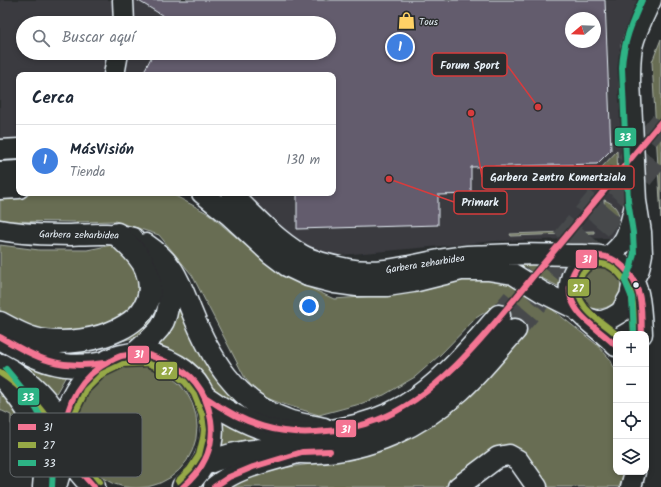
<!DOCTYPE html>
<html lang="es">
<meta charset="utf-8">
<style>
body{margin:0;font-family:Kalam,sans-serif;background:#f6f6f7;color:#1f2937}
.controls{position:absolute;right:12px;bottom:12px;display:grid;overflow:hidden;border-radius:8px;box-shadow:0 2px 6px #0003}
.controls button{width:36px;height:36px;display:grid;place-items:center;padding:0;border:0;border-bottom:1px solid #e0e1e3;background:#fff;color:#1f2937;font:20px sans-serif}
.compass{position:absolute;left:565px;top:12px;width:36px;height:36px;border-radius:50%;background:#fff;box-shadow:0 2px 6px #0003;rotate:251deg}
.you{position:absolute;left:309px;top:306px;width:14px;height:14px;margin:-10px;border:3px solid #fff;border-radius:50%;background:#1a73e8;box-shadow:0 0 0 6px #1a73e833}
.badge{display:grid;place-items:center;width:26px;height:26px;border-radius:50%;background:#84754c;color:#fff;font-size:13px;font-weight:700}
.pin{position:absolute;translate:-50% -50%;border:2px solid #fff;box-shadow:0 1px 4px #0006}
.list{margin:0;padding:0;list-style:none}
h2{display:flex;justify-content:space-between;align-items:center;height:52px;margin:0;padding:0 16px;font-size:17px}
h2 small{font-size:13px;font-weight:400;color:#747a83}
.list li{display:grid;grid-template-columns:26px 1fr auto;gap:12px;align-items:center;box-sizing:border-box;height:72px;padding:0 16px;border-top:1px solid #e0e1e3}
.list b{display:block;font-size:15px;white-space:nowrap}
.list p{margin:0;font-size:13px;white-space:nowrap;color:#747a83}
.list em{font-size:13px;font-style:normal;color:#747a83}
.icon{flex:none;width:22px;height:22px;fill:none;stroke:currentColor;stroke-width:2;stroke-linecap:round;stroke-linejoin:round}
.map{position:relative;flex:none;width:661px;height:487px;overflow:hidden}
.search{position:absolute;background:#fff;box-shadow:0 2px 6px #0003;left:16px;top:16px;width:320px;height:44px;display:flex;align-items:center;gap:10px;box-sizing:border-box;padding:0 14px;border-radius:22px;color:#747a83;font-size:15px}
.panel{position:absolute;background:#fff;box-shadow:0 2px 6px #0003;left:16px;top:72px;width:320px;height:124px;border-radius:8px}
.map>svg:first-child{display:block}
</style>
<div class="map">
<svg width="661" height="487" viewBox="0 0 661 487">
<rect width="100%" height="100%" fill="#2a2d2e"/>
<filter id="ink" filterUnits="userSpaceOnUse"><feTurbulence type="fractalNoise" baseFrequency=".025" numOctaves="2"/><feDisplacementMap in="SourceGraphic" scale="8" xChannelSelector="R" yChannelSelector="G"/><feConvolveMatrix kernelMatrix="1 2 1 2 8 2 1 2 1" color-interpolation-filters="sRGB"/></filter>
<g filter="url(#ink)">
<path fill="#3b3b41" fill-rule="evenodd" d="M0 0H642L622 68 624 189 621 213 613 238 496 241 330 256 305 249 242 193H333V75H19V162L0 165ZM571 18H595V42H571ZM23 23H329V53H23Z"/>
<path fill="#686d53" stroke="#a8afa6" d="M661 39V218L652 62Z
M617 151 618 176H602L601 168Z
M47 193H170L209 214 251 250 293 280 334 299 402 294 451 281 487 275 529 291 596 344 610 359 616 372V472H624L620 487H546L501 449 445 487H228L242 478 282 468 333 461 386 449 428 428 520 332 490 309 476 318 440 355 415 377 384 395 360 404 319 415 280 403 259 395 245 378 192 275 159 235 115 221 76 222 0 221V195Z
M604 200C623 206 624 228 605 230Z
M594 231V233L511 236 510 234Z
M0 245 39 250H87L112 245 135 257 144 300 111 327 48 335 0 316Z
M488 262 567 264 561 277 559 285 558 286 527 271Z
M601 264C606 266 612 268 615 272 632 292 610 318 584 306L575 281 578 274Z
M170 282 210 368 229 394 249 410 273 421 225 401 188 360 161 346H153Z
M158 299H160C161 314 147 329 135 337L77 355H58L60 347Z
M0 347 66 376 54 397 7 358 0 354Z
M75 427a61 61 0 1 1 122 0a61 61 0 1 1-122 0Z
M0 391 28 427 25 430 11 424V415L0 410Z
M221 419 282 439 260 442 243 441 219 447Z"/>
<path fill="#635c6d" stroke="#e8f1f8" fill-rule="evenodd" d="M137 0H605L611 150 597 164 471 167V194L438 195V225L297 229V193H333V75H142L153 54 173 55 174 53H329V23H175ZM571 18H595V42H571Z"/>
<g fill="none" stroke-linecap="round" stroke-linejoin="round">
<path stroke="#464a4c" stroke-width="22" stroke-dasharray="22 11" stroke-linecap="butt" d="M499 316 661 122
M515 330 661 155"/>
<defs>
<path id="minor" d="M123 0 124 23
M114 75 118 53
M0 150 19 149
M0 172 19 171
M0 189 19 188
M202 193 229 215 270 253 287 266 308 276 335 283 357 286H387L413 282 461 270H488L513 274 542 292 576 309
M231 193C253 215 275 239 302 255 315 262 333 266 348 269 386 276 422 261 459 257 470 255 481 256 492 255 518 254 545 254 571 255 582 255 596 254 607 257 611 258 617 261 621 264 641 279 641 311 642 334
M0 230C23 234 48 235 71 235 93 234 113 232 133 238
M146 244C174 263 179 280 191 310 210 357 235 402 286 419 298 424 312 425 324 428
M596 256C592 257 588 259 584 261 568 271 565 296 577 310 589 324 605 333 616 346
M608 257C628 242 628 232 634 209
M584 317 600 322 611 318 621 312 630 296 633 281 639 269 642 254 641 232 636 201 630 81C630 70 630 58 632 47 636 30 644 15 651 0
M133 354C142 346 152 338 160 328 173 310 170 283 161 264
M214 487C237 467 269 462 297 453
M458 487 498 457 509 455 518 460 537 487
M631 487 635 472"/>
<path id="major" d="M205 397C226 412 248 425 273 431 313 439 370 427 405 406 443 383 470 349 499 316
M202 465C223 456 244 450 267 450 283 451 299 453 315 452 369 450 420 426 460 390 480 372 497 350 515 330
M55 487 67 444
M94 487C22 426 99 318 177 366 197 378 208 398 211 421 215 445 203 473 183 487"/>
<path id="highway" d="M0 323C15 331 29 339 45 341 86 347 169 327 146 269 141 255 127 245 117 234
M0 338C38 359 59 372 104 363
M1 365C31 381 49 400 65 430
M0 374C32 411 50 437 44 487"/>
</defs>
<use href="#minor" stroke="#e8f1f8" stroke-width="23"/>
<use href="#major" stroke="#e8f1f8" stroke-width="25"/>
<use href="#highway" stroke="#e8f1f8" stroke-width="25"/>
<use href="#minor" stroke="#2a2d2e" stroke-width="20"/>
<use href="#major" stroke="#2a2d2e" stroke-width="22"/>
<use href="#highway" stroke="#2a2d2e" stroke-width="22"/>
<defs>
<path id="bus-1" d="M0 337C39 359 58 370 104 363
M616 346C603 332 581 321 573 303 564 285 575 257 597 256 617 255 633 274 638 291 643 305 641 320 642 334
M205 397C244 424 279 437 327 431 344 430 361 426 377 420 443 395 496 321 539 269 580 220 620 171 661 122
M94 487C88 479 77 470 73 461 70 454 66 442 66 435 64 403 82 375 110 361 113 360 117 357 121 356 126 355 142 354 148 355 153 356 158 359 162 360 191 371 206 389 211 420 215 447 203 470 183 487
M214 487 229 477 253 467 302 452 330 451"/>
<path id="bus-2" d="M616 334C605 324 588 315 581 301 574 287 580 267 597 264 613 261 627 281 631 294 635 307 633 321 634 334
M0 373C25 389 43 409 58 434
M100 482 81 458 74 435 76 411 86 390 102 374 123 364 147 363 173 373 185 382 194 394 202 414 204 430 203 438 199 455 190 469 178 481"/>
<path id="bus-3" d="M634 334 632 298 625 281 631 266 634 253 633 233 628 201 622 68C623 43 632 22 642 0
M6 369C40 409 56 432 52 487"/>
</defs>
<use href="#bus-1" stroke="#2a2d2e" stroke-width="9"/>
<use href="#bus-2" stroke="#2a2d2e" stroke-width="9"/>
<use href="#bus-3" stroke="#2a2d2e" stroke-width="9"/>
<use href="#bus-1" stroke="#f47593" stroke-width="6"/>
<use href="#bus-2" stroke="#96a946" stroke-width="6"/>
<use href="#bus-3" stroke="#2db385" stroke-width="6"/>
</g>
</g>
<defs>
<symbol id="shop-bare" viewBox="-9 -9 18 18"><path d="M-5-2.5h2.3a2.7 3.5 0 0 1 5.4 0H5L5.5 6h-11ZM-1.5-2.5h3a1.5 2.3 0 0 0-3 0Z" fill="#ffd166" stroke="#2a2d2e" stroke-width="2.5" paint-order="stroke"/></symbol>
</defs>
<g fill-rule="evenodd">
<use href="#shop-bare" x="394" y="8" width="25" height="25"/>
</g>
<circle fill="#e8f1f8" stroke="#2a2d2e" stroke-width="1.5" cx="636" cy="285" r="3.5"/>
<g text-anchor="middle" stroke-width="3" stroke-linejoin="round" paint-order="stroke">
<g font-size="10" fill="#e8f1f8" stroke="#2a2d2e" text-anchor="start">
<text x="419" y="25">Tous</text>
</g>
<g font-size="10" fill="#e8f1f8" stroke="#2a2d2e">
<text transform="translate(79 234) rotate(1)" y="4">Garbera zeharbidea</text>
<text transform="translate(425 263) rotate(-9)" y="4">Garbera zeharbidea</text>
</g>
</g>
<rect x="10" y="413" width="132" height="64" rx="6" fill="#2a2d2e" stroke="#63686b" stroke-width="1"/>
<rect x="18" y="424" width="18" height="6" fill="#f47593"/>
<rect x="18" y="442" width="18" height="6" fill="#96a946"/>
<rect x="18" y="460" width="18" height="6" fill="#2db385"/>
<g font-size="11" fill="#e8f1f8">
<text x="43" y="431">31</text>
<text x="43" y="449">27</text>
<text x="43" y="467">33</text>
</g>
<path fill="none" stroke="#d83c3d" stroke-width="1.5" d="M538 107L507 65M471 113L482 177M389 179L454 202"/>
<g fill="#d83c3d" stroke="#2a2d2e" stroke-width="1.5">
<circle cx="538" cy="107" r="4"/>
<circle cx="471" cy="113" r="4"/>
<circle cx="389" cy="179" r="4"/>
</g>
<g fill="#2a2d2e" stroke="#d83c3d" stroke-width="1.5">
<rect x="432" y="53" width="75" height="23" rx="4"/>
<rect x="482" y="166" width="152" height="23" rx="4"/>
<rect x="454" y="191" width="53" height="23" rx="4"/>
</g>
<g font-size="11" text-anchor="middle" font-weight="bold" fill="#e8f1f8">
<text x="470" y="69">Forum Sport</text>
<text x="558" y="181">Garbera Zentro Komertziala</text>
<text x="480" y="206">Primark</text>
</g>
<g stroke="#2a2d2e" stroke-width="1.5">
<rect x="614" y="127" width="23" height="20" rx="4" fill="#2db385"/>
<rect x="575" y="249" width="23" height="20" rx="4" fill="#f47593"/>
<rect x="567" y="278" width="23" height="19" rx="4" fill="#96a946"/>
<rect x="127" y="345" width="23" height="19" rx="4" fill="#f47593"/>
<rect x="155" y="361" width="23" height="19" rx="4" fill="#96a946"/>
<rect x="17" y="387" width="23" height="19" rx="4" fill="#2db385"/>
<rect x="335" y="419" width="22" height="19" rx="4" fill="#f47593"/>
</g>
<g font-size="11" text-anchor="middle" font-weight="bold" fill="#fff">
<text x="625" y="141">33</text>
<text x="587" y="263">31</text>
<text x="578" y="292">27</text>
<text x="139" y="358">31</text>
<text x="167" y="375">27</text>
<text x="28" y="401">33</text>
<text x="346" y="433">31</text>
</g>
</svg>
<div class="controls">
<button>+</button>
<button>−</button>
<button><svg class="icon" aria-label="locate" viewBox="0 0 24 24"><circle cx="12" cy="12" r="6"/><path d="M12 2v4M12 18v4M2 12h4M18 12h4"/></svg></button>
<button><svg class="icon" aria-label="layers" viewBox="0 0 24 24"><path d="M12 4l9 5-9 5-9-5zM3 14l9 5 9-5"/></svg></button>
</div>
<svg class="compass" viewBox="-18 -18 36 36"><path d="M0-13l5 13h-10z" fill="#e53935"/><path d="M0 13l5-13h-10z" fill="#747a83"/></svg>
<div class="you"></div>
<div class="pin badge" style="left:400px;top:47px;background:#3f7fe0">1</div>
<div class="search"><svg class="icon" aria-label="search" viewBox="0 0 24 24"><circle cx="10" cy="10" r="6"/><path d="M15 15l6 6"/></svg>Buscar aquí</div>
<section class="panel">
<h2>Cerca<small></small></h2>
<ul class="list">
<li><span class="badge" style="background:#3f7fe0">1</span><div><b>MásVisión</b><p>Tienda</p></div><em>130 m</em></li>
</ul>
</section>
</div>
